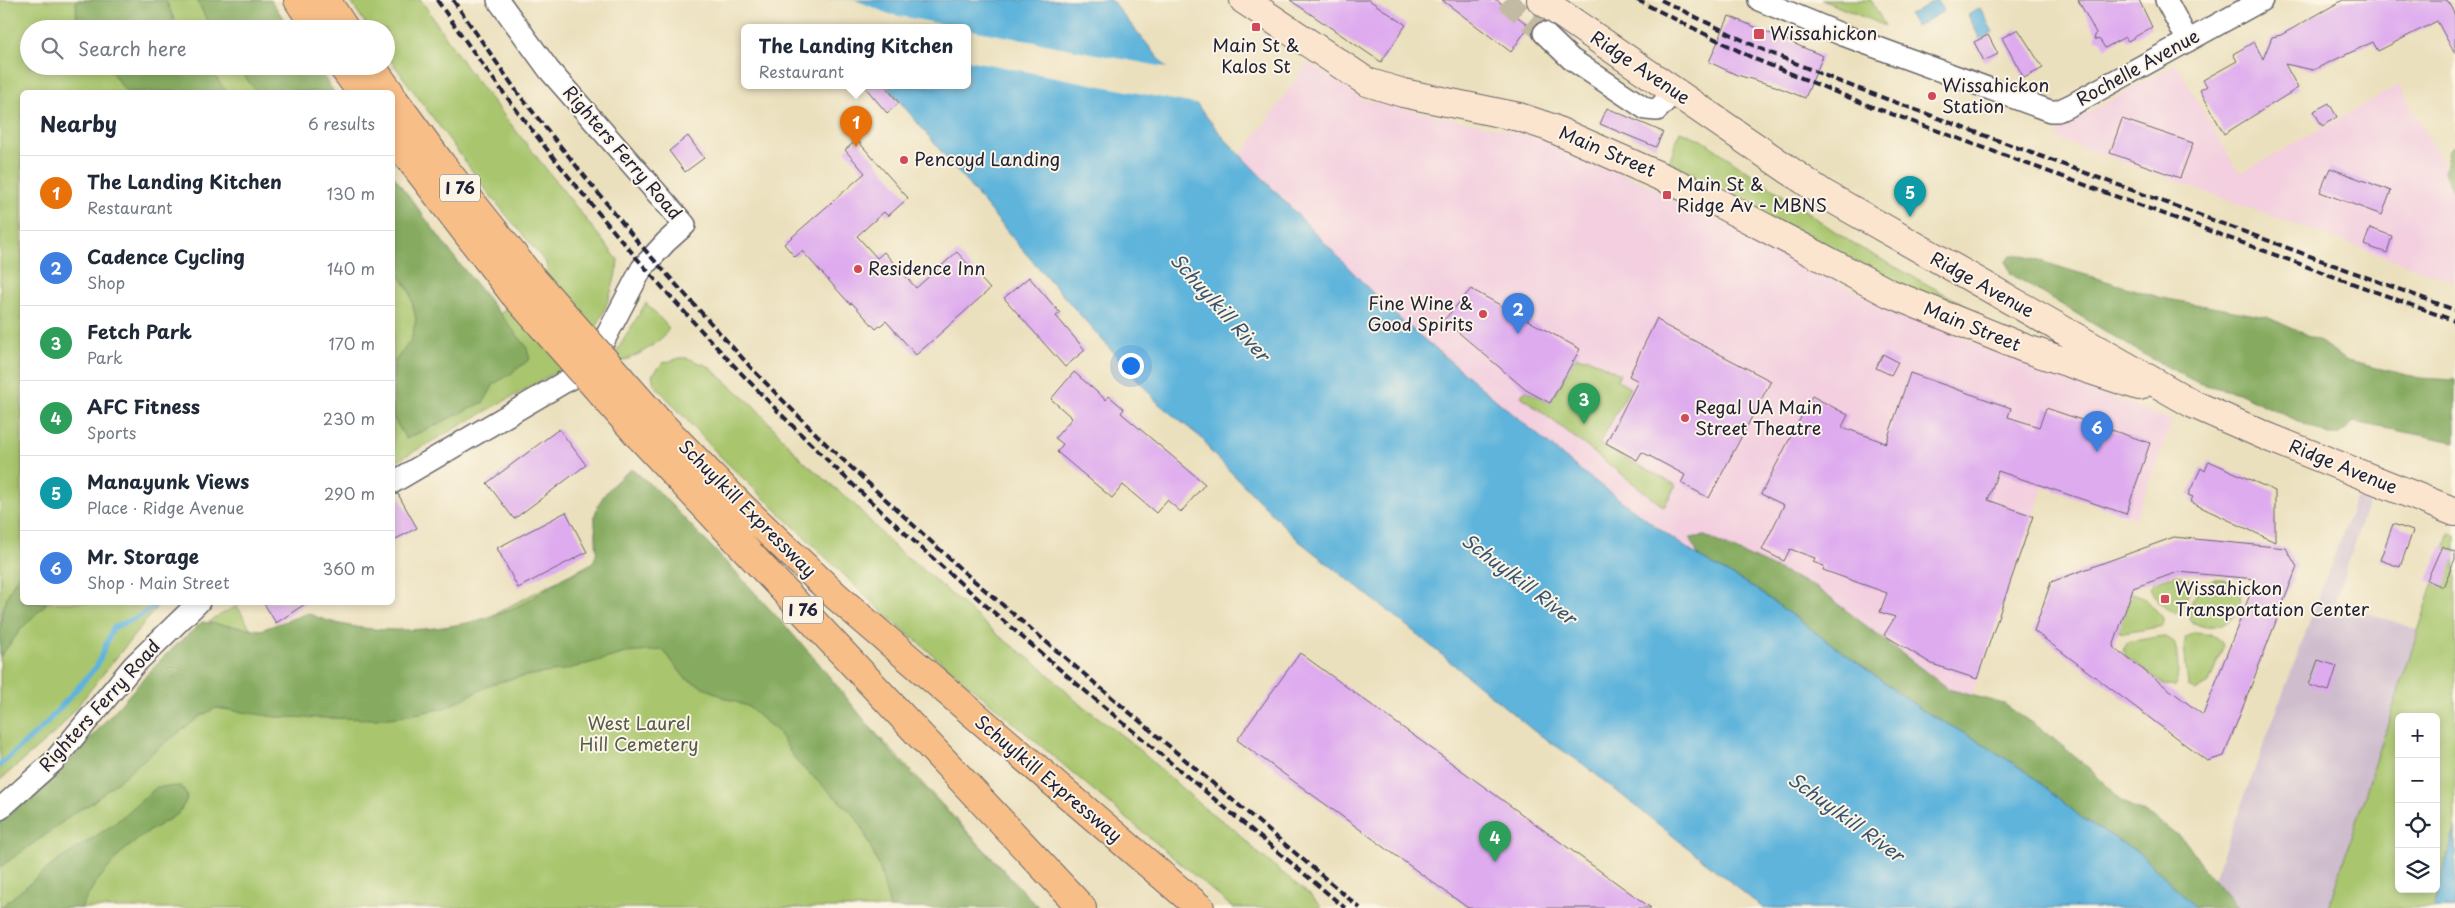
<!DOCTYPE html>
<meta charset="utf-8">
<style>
body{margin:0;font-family:"Playpen Sans",sans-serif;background:#f2f2f3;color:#1f2937}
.controls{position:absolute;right:15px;bottom:15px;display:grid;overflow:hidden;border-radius:8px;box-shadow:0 2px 8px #0003}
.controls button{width:45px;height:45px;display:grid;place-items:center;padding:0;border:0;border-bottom:1px solid #e0e1e3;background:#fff;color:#1f2937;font:25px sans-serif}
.you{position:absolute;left:1130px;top:365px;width:18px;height:18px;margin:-12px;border:4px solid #fff;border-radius:50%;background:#1a73e8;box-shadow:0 0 0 8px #1a73e833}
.badge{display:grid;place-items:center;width:32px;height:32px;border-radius:50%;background:#0b8043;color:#fff;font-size:16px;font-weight:700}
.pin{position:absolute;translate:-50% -41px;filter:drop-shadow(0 1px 2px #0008)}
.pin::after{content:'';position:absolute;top:26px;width:18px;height:15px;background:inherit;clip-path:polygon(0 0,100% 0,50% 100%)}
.popup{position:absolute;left:741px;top:24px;width:230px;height:65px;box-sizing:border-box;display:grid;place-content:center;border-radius:8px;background:#fff;filter:drop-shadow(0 1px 4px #0005);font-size:16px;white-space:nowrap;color:#747a83}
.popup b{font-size:19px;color:#1f2937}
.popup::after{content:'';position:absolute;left:50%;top:100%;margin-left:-10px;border:10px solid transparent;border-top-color:#fff}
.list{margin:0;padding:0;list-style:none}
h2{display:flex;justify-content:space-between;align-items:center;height:65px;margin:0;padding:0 20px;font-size:21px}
h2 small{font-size:16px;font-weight:400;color:#747a83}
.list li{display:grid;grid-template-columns:32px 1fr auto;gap:15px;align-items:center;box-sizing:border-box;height:75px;padding:0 20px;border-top:1px solid #e0e1e3}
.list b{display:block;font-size:19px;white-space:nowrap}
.list p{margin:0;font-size:16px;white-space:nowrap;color:#747a83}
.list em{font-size:16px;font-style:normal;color:#747a83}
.icon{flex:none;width:28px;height:28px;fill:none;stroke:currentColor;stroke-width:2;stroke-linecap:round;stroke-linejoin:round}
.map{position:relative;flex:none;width:2455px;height:908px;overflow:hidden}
.search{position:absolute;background:#fff;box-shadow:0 2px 8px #0003;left:20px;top:20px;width:375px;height:55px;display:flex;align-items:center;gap:12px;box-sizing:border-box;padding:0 18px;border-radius:28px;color:#747a83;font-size:19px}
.panel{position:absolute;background:#fff;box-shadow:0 2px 8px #0003;left:20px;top:90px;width:375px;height:515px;border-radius:8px}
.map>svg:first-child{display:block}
</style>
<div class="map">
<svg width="2455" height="908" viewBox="0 0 2455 908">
<rect width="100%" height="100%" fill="#fcf5e5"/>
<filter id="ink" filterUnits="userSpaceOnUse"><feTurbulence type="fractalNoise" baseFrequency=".02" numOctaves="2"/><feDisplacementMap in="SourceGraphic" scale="10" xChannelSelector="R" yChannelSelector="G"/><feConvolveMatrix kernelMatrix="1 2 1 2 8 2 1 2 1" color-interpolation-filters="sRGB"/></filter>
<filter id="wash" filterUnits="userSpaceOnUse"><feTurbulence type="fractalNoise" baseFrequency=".0096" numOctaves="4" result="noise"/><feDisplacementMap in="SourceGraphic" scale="20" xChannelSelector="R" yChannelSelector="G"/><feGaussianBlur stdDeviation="1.12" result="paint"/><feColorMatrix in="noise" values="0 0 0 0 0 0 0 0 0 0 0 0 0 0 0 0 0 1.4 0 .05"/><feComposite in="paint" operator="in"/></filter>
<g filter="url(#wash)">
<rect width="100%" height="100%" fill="#ebe0bd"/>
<path fill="#f3cfdf" d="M1308 62 1364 100 1530 135 1669 194 1874 301 2045 372 2172 421 2136 518 2043 487 1960 731 1863 669 1753 587 1699 557 1576 467 1389 310 1271 189 1240 156 1273 113Z
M2176 64 2237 170 2243 172 2399 85 2455 185V282L2058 139 2057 130Z"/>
<path fill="#cfbdce" d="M2356 497 2369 502 2335 601 2418 630 2328 908H2203Z"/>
<path fill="#a9c66e" stroke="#667454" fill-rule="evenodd" d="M0 0H262L280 29H29V66H306L324 92H22V602L160 603 59 729 0 780Z
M350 0H421L468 70 618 260C616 285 599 328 584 347 574 359 563 367 551 375L393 463V187L422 226 510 329 499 315 547 269 546 263 490 195 386 54V29H369Z
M1822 0H1871L1885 26Z
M1680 131 1702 140 1855 245 1978 312 1977 317 1925 296 1746 206 1731 192 1669 162Z
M646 303 669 328C662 343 635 357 620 362L615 354Z
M1576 356 1583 359 1586 357 1620 374 1617 380 1630 388 1599 444 1676 485 1664 507 1521 396 1526 390 1550 403Z
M680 358H687L708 366 754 406 802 460 854 504 896 549 919 566 999 636 1044 670 1075 700 1128 740 1204 808 1234 829 1257 852 1311 896 1322 908H1233L887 616 719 455 654 384 652 375 663 363Z
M676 519 1009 876 950 908H0V847L211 620 237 606 302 715Z
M2450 533 2455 535V908H2328ZM2399 717H2436V889H2399Z
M2176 575 2189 578C2193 586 2184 610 2175 613 2166 611 2152 596 2150 587L2154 582Z
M2215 579C2264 575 2235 649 2191 621 2184 607 2200 583 2215 579Z
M2129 592 2144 597 2163 618V626L2124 633 2117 631Z
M2194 633C2206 634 2221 634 2223 647L2209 683 2195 691 2188 686 2184 645 2186 637Z
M2163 636C2167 638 2171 639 2174 643 2178 650 2180 682 2174 687L2165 685 2126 656 2123 650 2128 642Z"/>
<path fill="#86ab61" stroke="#54664e" d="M76 0H166L178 29H77Z
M197 0H271L290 29H211Z
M107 66H207L227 92H126Z
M236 66H316L334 92H257Z
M2455 145V194L2444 173 2449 150Z
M393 175 458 262 526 346 530 359 512 373 494 384 484 402 406 439 393 417V364L411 340 416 320 410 292 393 265Z
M2011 255H2020L2162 298 2267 317 2318 340 2347 361 2420 378 2455 380V442L2354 422 2338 435H2328L2238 393 2198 383 2143 354 2011 274 2006 261Z
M632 469 656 489 747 584 816 660 891 753 1039 908H890L880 869 861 825 852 813 797 762 777 731 747 706 725 698 685 678 663 650 626 653 565 670 514 678 492 684 445 708 399 717 375 719 276 717 216 708 202 715 152 753 89 805 75 812 51 831 0 867V823L71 760 160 660 202 622 261 630 308 613C361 639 455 633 509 610 526 603 543 591 558 581 568 573 586 571 594 560 598 553 596 545 596 538 596 531 594 522 595 515 599 496 617 479 632 469Z
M1705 536 1817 588 1948 689 2004 704 2049 735 2091 770 2121 801 2158 820 2186 842 2204 868 2237 908H2196L2141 854 2082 818 2027 772 1973 738 1922 710 1753 587 1699 557 1690 538Z
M22 570V602L47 603 22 628 0 657C0 618 0 602 22 570Z
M181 786 187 794 186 801 178 814 146 833 121 853 94 885 81 908H0L52 865 114 824 157 787Z"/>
<path fill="#5fb4db" stroke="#406b8b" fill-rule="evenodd" d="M816 0H1111L1224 138 1389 310 1576 467 1658 528 1699 557 1753 587 1922 710 1973 738 2027 772 2082 818 2141 854 2196 908H1763L1583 764 1534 731 1402 622 1299 541 1211 452 1204 440 1159 404 1021 248 887 86H967V28H904L892 15ZM1029 42 1055 72 1050 76 1025 46Z
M1936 0 1944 11 1916 27 1909 15Z
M1980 8 1993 32 1980 39 1968 15Z
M2455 829V908H2433Z"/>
<path fill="#ebe0bd" d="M813 0H855L889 14 963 28H900L892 18 898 28H832Z
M967 29 1169 68 1200 105 967 60Z"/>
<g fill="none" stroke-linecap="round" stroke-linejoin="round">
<path stroke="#5fb4db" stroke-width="5.5" d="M0 765 43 727 97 666 113 628 140 616 159 602"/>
</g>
<g id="blocks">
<path fill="#deabef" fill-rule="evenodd" d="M1290 0H1369L1406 25 1381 62Z
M1442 0H1497L1529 26 1511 52Z
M2078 0H2139L2152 27 2128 41 2125 37 2105 48 2100 40 2094 39 2096 33Z
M2343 0H2447L2455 15V54L2437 21 2378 51 2373 42 2313 70 2285 64 2298 88 2224 134 2200 90 2207 86 2203 80 2237 61 2233 54 2254 42 2263 59 2272 37 2281 35Z
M1729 16 1823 56 1805 98 1775 86 1737 75 1709 62Z
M2018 29 2043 68 2024 78 2002 38Z
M1988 35 1998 54 1984 61 1974 42Z
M864 86H885L899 103 887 113Z
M2329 103 2337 117 2322 126 2314 111Z
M1607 108 1663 132 1656 147 1600 124Z
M2122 119 2193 143 2180 178 2110 153Z
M688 136 704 158 685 172 669 151Z
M857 140 908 198 888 216 884 212 857 236 877 258 884 252 916 288 957 252 990 289 916 355 886 321 876 329 852 303 850 304 802 251 795 257 784 244 865 173 845 150Z
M2330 168 2391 191 2382 215 2320 192Z
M2370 228 2392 236 2387 253 2364 245Z
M1029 277 1060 313 1056 316 1085 350 1065 367 1004 298Z
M1471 289 1580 349 1550 403 1526 390 1444 320Z
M1657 318 1664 325 1771 381 1709 498 1681 483 1685 475 1642 452 1637 460 1606 443 1638 381 1629 376Z
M1883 354 1898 362 1891 375 1876 368Z
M1074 372 1106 400 1109 396 1124 409 1121 413 1205 484 1181 512 1167 500 1156 513 1123 485 1112 498 1057 452 1063 444 1055 438 1072 418 1051 399Z
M1910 373 2011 408 2008 417 2039 427 2046 408 2150 443 2126 514 1998 471 1988 500 2033 516 1977 679 1932 664 1884 635 1895 617 1880 612 1887 593 1823 570 1824 566 1813 562 1815 558 1790 549 1784 561 1762 550 1784 505 1761 494 1812 396 1848 415 1842 427 1886 443Z
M559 429 586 465 514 519 487 483Z
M2209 461 2275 491V542L2190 502 2193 497 2188 495 2201 468 2205 471Z
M398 494 417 528 392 541V495Z
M566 512 587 552 518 588 497 548Z
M2393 524 2413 531 2400 567 2380 560Z
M2174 537 2286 548 2297 567 2224 756 2207 761 2034 631 2051 582ZM2178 572 2256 579 2203 715 2113 647 2133 588Z
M2442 546 2455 552V559L2443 587 2427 580Z
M263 602H308L276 623Z
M1300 653 1651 908H1468L1237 740Z
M2318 660 2337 666 2329 691 2309 685Z"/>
</g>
</g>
<g filter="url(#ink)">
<use href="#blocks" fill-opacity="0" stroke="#686468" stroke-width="1"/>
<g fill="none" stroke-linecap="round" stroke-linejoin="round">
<path stroke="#c3baa3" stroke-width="21" stroke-dasharray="21 11" stroke-linecap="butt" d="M1505 0 1544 33"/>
<defs>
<path id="street" d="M1759 0 1843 35 2050 111H2058L2073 104 2262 0
M2166 0 2188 41
M1544 33 1571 59 1646 109 1657 110 1675 91
M392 483 573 377 600 348 642 268 666 242 685 225 549 70 498 0
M0 809 54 761 134 665 199 602"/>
<path id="secondary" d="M1244 0 1367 82 1403 93 1519 117 1549 127 1707 197 1889 293 2024 348 2139 386
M1541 0 1824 194 2193 404 2268 437 2455 512"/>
<path id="highway" d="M298 0 317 29
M326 0 345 29
M342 66 361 92
M371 66 390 92
M392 97 442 165 531 277
M392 136 513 293
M658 421 743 508 836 596 1200 908
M640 437 1082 908"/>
</defs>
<use href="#street" stroke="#686468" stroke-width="24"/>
<use href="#secondary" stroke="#686468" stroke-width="30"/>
<use href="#highway" stroke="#686468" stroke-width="30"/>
<use href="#street" stroke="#fff" stroke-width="21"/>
<use href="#secondary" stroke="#fce5cf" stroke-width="28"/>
<use href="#highway" stroke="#f7be87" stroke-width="28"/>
<path stroke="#22223b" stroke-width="4" stroke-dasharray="8 4" stroke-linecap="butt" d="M437 0C549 163 680 316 821 454 987 615 1168 759 1345 908
M453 0 520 96 636 240 754 371 826 444 965 573 1360 908
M1637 0 1755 59 1870 106 2455 321
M1661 0 1759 48 1838 81 2455 310"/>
<defs>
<path id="highway-bridge" d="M531 277 658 421
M513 293 640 437"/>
</defs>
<use href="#highway-bridge" stroke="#686468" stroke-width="30" stroke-linecap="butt"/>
<use href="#highway-bridge" stroke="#f7be87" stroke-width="28"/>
</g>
</g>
<g fill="#d1495b" stroke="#fcf5e5" stroke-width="2">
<rect x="1251" y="22" width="10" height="10" rx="2.5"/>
<rect x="1753" y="28" width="12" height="12" rx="2.5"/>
<circle cx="1932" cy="96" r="5"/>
<circle cx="904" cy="160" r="5"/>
<rect x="1662" y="190" width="10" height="10" rx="2.5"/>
<circle cx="858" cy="269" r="5"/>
<circle cx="1483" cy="314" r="5"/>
<circle cx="1685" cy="418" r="5"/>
<rect x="2160" y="594" width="10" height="10" rx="2.5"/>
</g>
<g text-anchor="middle" stroke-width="4" stroke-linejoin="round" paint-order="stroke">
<g fill="#fcf5e5" stroke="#63616e" stroke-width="1">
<rect x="440" y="174.5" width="40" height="27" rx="4"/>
<rect x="783" y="596.5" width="40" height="27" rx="4"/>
</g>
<g font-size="16" font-weight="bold" fill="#22223b">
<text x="460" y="194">I 76</text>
<text x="803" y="616">I 76</text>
</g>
<g font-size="18" fill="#22223b" stroke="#fcf5e5" text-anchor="start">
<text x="1770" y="40">Wissahickon</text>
<text x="1256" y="52" text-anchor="middle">Main St &amp;<tspan x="1256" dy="21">Kalos St</tspan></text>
<text x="1942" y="92">Wissahickon<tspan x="1942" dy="21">Station</tspan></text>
<text x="914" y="166">Pencoyd Landing</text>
<text x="1677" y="191">Main St &amp;<tspan x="1677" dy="21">Ridge Av - MBNS</tspan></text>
<text x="868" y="275">Residence Inn</text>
<text x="1473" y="310" text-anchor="end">Fine Wine &amp;<tspan x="1473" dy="21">Good Spirits</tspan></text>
<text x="1695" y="414">Regal UA Main<tspan x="1695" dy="21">Street Theatre</tspan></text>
<text x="2175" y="595">Wissahickon<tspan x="2175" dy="21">Transportation Center</tspan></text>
</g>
<g font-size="18" fill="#22223b" stroke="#fcf5e5">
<text transform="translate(1640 68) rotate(34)" y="6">Ridge Avenue</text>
<text transform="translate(2138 68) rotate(-29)" y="6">Rochelle Avenue</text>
<text transform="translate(1607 152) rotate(23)" y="6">Main Street</text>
<text transform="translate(622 153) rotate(49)" y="6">Righters Ferry Road</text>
<text transform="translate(1982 285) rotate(29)" y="6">Ridge Avenue</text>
<text transform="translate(1972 327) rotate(22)" y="6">Main Street</text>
<text transform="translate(2343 467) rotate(22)" y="6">Ridge Avenue</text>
<text transform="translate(747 509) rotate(45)" y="6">Schuylkill Expressway</text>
<text transform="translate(100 706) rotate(-48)" y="6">Righters Ferry Road</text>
<text transform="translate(1048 779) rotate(40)" y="6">Schuylkill Expressway</text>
</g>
<g font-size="18" fill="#515b4d" stroke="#fcf5e5">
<text x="639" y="730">West Laurel<tspan x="639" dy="21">Hill Cemetery</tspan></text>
</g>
<g font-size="19" font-style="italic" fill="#375573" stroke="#fcf5e5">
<text transform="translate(1220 307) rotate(48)" y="7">Schuylkill River</text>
<text transform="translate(1519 579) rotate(37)" y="7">Schuylkill River</text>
<text transform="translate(1846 817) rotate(36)" y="7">Schuylkill River</text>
</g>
</g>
</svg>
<div class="controls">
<button>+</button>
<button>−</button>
<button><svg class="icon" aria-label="locate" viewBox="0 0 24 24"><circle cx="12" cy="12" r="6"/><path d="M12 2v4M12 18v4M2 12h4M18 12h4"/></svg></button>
<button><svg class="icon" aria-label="layers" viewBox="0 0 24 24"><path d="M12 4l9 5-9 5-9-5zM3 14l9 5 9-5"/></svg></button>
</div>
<div class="you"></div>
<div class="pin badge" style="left:856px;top:147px;background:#e8710a">1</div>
<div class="popup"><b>The Landing Kitchen</b>Restaurant</div>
<div class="pin badge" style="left:1518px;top:334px;background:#3f7fe0">2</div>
<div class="pin badge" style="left:1584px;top:424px;background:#2e9e5b">3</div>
<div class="pin badge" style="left:1495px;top:862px;background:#2e9e5b">4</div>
<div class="pin badge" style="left:1910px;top:217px;background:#0f9aa8">5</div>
<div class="pin badge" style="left:2097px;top:452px;background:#3f7fe0">6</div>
<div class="search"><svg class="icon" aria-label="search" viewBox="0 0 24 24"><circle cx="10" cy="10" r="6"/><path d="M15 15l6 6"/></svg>Search here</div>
<section class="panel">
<h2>Nearby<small>6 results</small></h2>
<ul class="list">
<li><span class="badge" style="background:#e8710a">1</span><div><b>The Landing Kitchen</b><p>Restaurant</p></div><em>130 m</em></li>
<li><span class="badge" style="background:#3f7fe0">2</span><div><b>Cadence Cycling</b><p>Shop</p></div><em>140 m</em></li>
<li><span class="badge" style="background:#2e9e5b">3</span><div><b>Fetch Park</b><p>Park</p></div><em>170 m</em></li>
<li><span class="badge" style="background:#2e9e5b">4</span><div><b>AFC Fitness</b><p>Sports</p></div><em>230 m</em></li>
<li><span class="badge" style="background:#0f9aa8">5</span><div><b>Manayunk Views</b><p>Place · Ridge Avenue</p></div><em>290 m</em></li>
<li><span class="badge" style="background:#3f7fe0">6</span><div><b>Mr. Storage</b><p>Shop · Main Street</p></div><em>360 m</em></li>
</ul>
</section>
</div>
